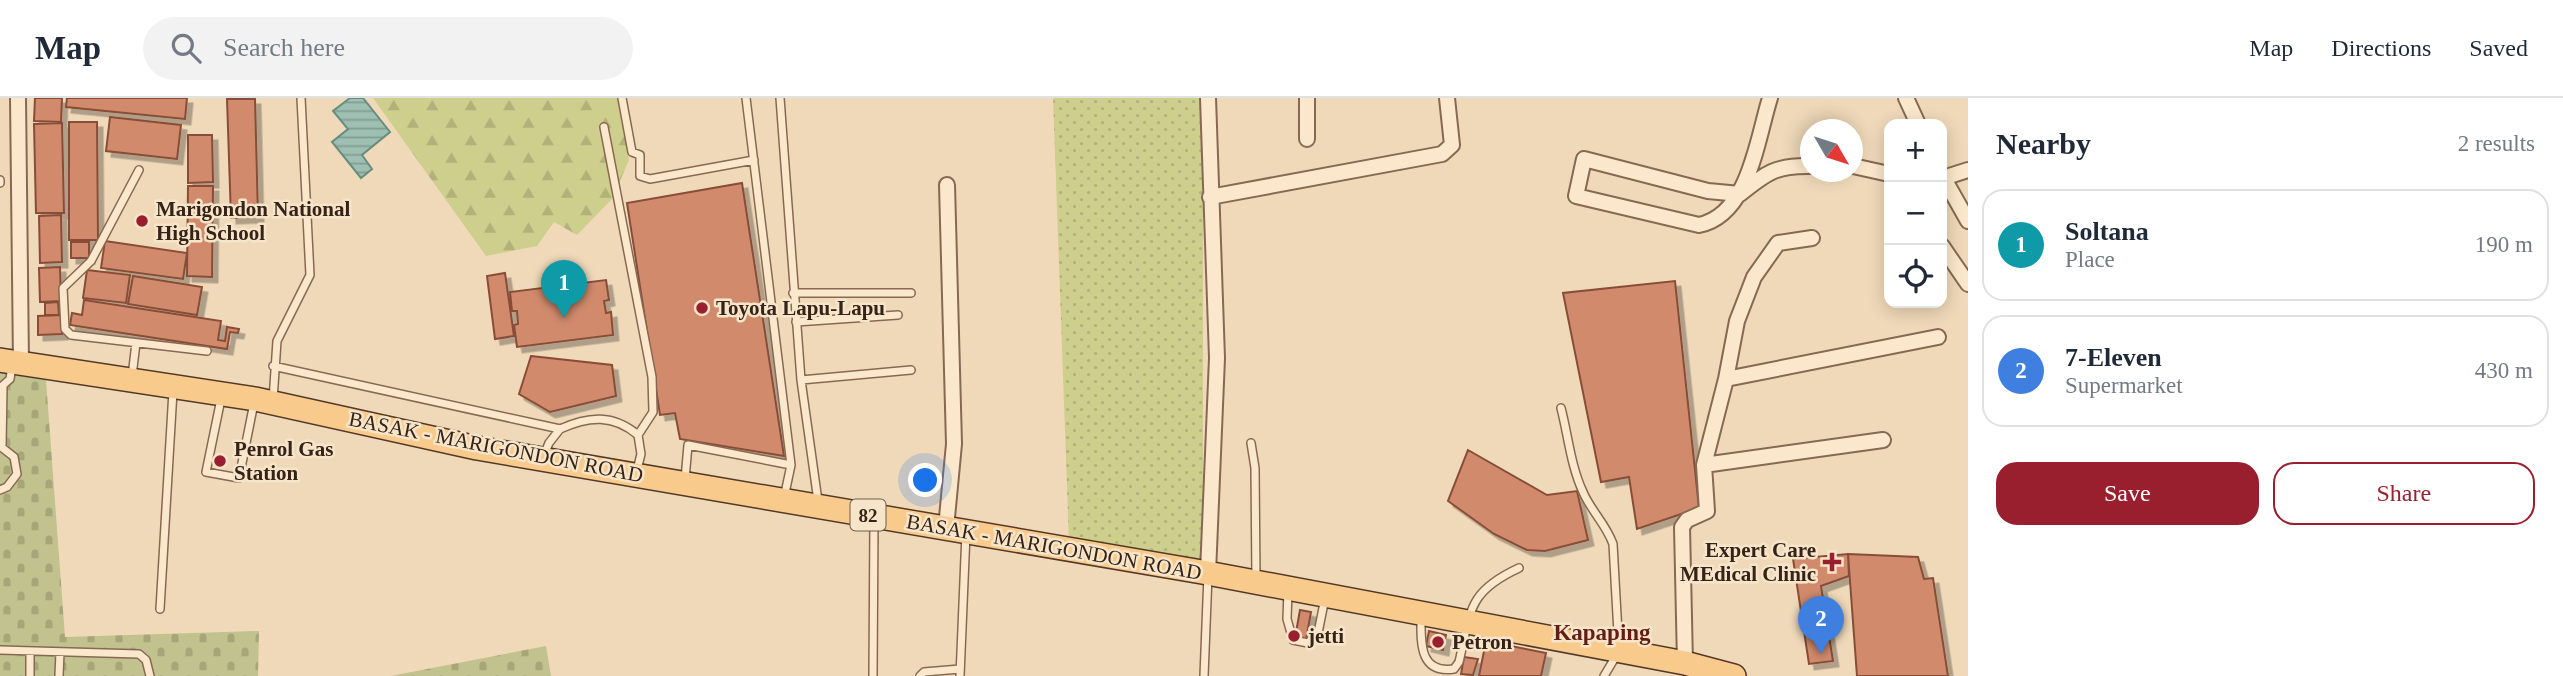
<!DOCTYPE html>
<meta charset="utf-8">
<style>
body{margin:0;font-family:Georgia,serif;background:#f2f2f3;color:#1f2937}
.controls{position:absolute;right:21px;top:21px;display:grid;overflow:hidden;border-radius:14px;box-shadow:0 4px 18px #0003}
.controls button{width:63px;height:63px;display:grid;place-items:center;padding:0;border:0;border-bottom:2px solid #e0e1e3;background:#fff;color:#1f2937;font:35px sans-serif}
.compass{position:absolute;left:1800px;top:21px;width:63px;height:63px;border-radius:50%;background:#fff;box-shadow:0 4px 18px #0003;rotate:129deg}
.you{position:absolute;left:926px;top:383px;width:24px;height:24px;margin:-18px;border:5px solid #fff;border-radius:50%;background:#1a73e8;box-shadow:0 0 0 10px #1a73e833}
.badge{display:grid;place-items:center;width:46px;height:46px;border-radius:50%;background:#9a1f2e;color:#fff;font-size:23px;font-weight:700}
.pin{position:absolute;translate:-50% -58px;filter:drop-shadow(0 2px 4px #0008)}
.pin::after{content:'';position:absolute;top:37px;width:24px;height:21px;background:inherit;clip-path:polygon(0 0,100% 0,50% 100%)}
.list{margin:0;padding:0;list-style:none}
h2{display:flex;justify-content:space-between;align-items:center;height:91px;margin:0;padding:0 28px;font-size:30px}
h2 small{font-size:23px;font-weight:400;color:#747a83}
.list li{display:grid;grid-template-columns:46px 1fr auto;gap:21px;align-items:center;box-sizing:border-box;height:112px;margin:0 14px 14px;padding:0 14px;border:2px solid #e0e1e3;border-radius:21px}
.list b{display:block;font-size:26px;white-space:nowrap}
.list p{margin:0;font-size:23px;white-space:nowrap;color:#747a83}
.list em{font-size:23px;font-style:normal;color:#747a83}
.actions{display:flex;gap:14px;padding:21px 28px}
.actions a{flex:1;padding:16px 0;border:2px solid #9a1f2e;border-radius:21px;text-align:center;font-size:24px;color:#9a1f2e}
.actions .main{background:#9a1f2e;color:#fff}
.icon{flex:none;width:38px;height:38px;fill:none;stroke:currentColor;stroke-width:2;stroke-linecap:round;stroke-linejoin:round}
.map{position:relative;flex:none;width:1968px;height:578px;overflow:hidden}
header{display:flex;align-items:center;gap:42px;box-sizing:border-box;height:98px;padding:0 35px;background:#fff;border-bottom:2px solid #e0e1e3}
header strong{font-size:33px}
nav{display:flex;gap:38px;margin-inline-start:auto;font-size:24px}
.search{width:490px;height:63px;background:#f2f2f3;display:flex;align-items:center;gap:18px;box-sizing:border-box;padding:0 24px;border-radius:38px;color:#747a83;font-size:26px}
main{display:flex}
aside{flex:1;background:#fff}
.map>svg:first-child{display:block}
</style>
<header>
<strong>Map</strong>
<div class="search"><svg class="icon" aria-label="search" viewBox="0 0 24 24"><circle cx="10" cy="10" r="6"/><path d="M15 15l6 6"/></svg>Search here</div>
<nav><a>Map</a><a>Directions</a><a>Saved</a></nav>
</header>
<main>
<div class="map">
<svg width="1968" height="578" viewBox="0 0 1968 578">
<defs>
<pattern id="grass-dots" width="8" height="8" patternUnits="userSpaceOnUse" patternTransform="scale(1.75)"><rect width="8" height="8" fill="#cece8d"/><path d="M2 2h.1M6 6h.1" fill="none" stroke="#b2b179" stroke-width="1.8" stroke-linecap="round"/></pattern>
<pattern id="forest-firs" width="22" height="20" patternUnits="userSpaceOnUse" patternTransform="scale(1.75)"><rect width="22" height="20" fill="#cece8d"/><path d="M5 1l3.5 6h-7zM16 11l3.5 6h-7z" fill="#b2b179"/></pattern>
<pattern id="cemetery-stones" width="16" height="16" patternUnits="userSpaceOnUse" patternTransform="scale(1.75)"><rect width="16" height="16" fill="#c1c28d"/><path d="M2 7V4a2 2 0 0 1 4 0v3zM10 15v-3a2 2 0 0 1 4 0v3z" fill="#a6a679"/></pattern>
<pattern id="water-rules" width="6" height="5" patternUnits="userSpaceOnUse" patternTransform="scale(1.75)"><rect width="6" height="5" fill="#9ec0b2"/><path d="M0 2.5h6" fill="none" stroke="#829c90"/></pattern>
<filter id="shadow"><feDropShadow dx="5.5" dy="5.5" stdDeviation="0" flood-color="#0004"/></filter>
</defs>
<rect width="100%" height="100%" fill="#f0d9b9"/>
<path fill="url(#grass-dots)" d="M1053 0H1203V463L1069 444Z"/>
<path fill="url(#forest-firs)" d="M373 0H618L629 62 612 101 577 137 554 124 537 148 486 158Z"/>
<path fill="url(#cemetery-stones)" d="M0 275 46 282 65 539 259 533 258 578H0Z
M546 548 551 578H391Z"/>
<path fill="url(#water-rules)" stroke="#668d7f" stroke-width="2" d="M350 0H363L390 34 362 57 372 71 361 80 332 44 348 31 333 13Z"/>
<path fill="#d18a6c" stroke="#884e37" stroke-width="2" filter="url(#shadow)" d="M35 0H62L61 24 34 23Z
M67 0H187L185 21 66 9Z
M227 1H255L258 119 231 120Z
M110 19 181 27 177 61 106 53Z
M69 24H97L98 142H69Z
M62 25 64 115H36L34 26Z
M188 37H212L213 84 188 85Z
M742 85 784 358 680 341 675 315 660 317 627 105Z
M188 88H213L212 179 187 178Z
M61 117 62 164 40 165 39 118Z
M105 143 187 155 183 181 101 170Z
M71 144H89V160H71Z
M60 169 61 203 40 204 39 170Z
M87 172 130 177 126 205 83 200Z
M505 175 514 238 495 241 487 178Z
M133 178 202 189 197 217 128 206Z
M606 182 609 202 604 203 606 215 611 214 613 237 517 249 514 227 518 226 517 213H512L510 194Z
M1675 183 1699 410 1637 431 1629 379 1601 384 1563 195Z
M84 202 221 223 218 242 225 243 227 229 239 231 238 235 230 234 227 251 70 227 72 215 82 217Z
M58 204 59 217H45V205Z
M62 217V236L38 237V218Z
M531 258 612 267 616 298 550 314 519 296Z
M1468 352 1547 397 1577 393 1588 442 1545 453 1527 452 1494 436 1448 403Z
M1848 456 1918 459 1924 481 1933 480 1948 578H1857Z
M1848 456 1849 478 1821 488 1833 563 1809 566 1793 461Z
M1300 512 1311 514 1306 542 1295 540Z
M1429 533 1446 537 1443 552 1426 548Z
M1486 543 1546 555 1541 578H1479Z
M1464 559 1478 561 1473 577 1461 576Z"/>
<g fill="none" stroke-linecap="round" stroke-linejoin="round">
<defs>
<path id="service" d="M622 0 632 54 640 57V78L650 81 754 62
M746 0 791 367
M780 0 801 282 818 403
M604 29 652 279 653 314 638 337
M139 72 91 163 63 190 65 231 71 237 207 253
M0 82V85
M793 195H911
M796 224 898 217
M273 268 560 331C589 318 613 316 638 337L641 356 637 372
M132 278 136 245
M801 282 911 272
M1 289 10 281 12 267
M221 301 206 374 239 380 254 305
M273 302 277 243 310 177 301 0
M1561 310C1568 337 1571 369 1583 394 1591 413 1606 426 1613 446L1619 553 1604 578
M1251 345 1255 370 1256 481
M0 348 14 359 17 376 7 389 0 392
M2 348 3 289
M544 357 549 345 560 331
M685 381 688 347 791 367 784 400
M1288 493 1287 521 1293 542 1308 545 1318 535 1325 500
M160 511 173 293
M1421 520C1421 544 1419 576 1454 571L1459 564C1471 513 1467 494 1519 470
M0 552 139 556 146 562 150 578
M30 578V553
M59 578 60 554
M873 578 874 422
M920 578 924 574 960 571
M960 578 966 435
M1204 578 1208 477"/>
<path id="minor" d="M18 0 21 265
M1307 0V41
M1770 0C1757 41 1749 117 1699 127L1576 98 1584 61 1708 93 1740 96C1766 75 1776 67 1811 68
M1906 0 1918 26
M1853 68 1889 76
M1942 77 1968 123
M1943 80 1968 72
M1210 99 1442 56 1452 47 1447 0
M1942 148 1968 186
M1726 281 1938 239
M1704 367 1883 342
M946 430 954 346 947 87
M1208 475 1217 260 1208 0
M1685 565 1682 429 1687 422 1707 413 1704 367 1726 281 1737 223 1754 179 1778 145 1812 140"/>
<path id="primary" d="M0 262 255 301 477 350 1202 474 1685 565 1734 578"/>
</defs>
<use href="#service" stroke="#876953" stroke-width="10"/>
<use href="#minor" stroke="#876953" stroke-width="18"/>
<use href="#primary" stroke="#543828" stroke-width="26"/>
<use href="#service" stroke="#fbe8cc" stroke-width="7"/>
<use href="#minor" stroke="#fbe8cc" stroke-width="14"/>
<use href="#primary" stroke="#f8ca8c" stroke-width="23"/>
</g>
<g fill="#9a1f2e" stroke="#f7e5c9" stroke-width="2.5">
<circle cx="142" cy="123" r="7"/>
<circle cx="702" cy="210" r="7"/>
<circle cx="220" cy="363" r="7"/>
<path d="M1828.5 453.5h7v7h7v7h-7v7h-7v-7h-7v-7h7z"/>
<circle cx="1294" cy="538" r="7"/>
<circle cx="1438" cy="544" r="7"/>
</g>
<g text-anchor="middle" stroke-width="5" stroke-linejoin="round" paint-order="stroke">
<rect fill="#f7e5c9" stroke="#6f5d4e" stroke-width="2" x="850.5" y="401.5" width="35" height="31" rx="5"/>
<g font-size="19" font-weight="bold" fill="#352319">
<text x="868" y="424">82</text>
</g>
<g font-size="21" font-weight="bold" fill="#352319" stroke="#f7e5c9" text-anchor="start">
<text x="156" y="118">Marigondon National<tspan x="156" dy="24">High School</tspan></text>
<text x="716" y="217">Toyota Lapu-Lapu</text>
<text x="234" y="358">Penrol Gas<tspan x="234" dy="24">Station</tspan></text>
<text x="1816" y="459" text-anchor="end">Expert Care<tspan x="1816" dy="24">MEdical Clinic</tspan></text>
<text x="1308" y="545">jetti</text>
<text x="1452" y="551">Petron</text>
</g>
<g font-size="21" fill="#352319" stroke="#f7e5c9">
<text transform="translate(496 349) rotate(11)" y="7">BASAK - MARIGONDON ROAD</text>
<text transform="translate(1054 449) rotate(10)" y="7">BASAK - MARIGONDON ROAD</text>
</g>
<g font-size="23" font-weight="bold" fill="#641d16" stroke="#f7e5c9">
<text x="1602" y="542">Kapaping</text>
</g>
</g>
</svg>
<div class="controls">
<button>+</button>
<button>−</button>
<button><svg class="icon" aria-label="locate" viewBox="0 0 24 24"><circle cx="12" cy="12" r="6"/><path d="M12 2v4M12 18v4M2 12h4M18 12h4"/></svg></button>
</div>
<svg class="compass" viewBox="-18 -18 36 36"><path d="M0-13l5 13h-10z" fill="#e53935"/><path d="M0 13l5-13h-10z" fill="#747a83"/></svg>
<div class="you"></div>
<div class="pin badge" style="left:564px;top:220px;background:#0f9aa8">1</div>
<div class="pin badge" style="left:1821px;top:556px;background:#3f7fe0">2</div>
</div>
<aside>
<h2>Nearby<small>2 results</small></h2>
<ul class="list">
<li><span class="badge" style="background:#0f9aa8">1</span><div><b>Soltana</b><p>Place</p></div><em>190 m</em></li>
<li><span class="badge" style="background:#3f7fe0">2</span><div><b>7-Eleven</b><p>Supermarket</p></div><em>430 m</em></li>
</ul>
<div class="actions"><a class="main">Save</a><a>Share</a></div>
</aside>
</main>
